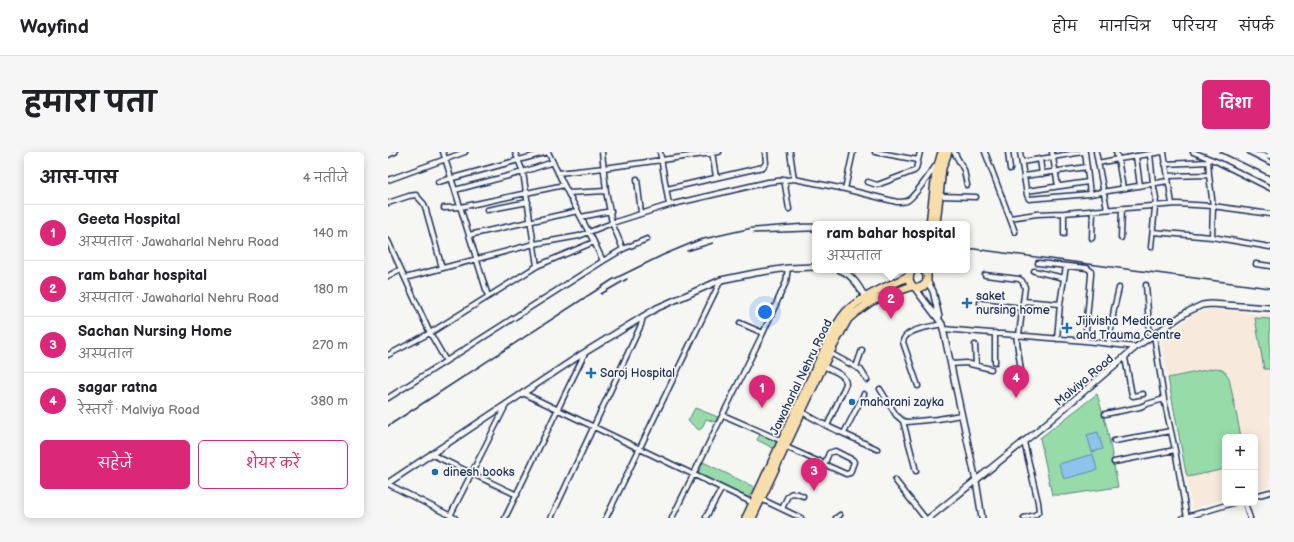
<!DOCTYPE html>
<html lang="hi">
<meta charset="utf-8">
<style>
body{margin:0;font-family:"Balsamiq Sans","Playpen Sans Deva",sans-serif;background:#f6f6f6;color:#202124}
.controls{position:absolute;right:12px;bottom:12px;display:grid;overflow:hidden;border-radius:6px;box-shadow:0 2px 10px #0003}
.controls button{width:36px;height:36px;display:grid;place-items:center;padding:0;border:0;border-bottom:1px solid #e0e0e0;background:#fff;color:#202124;font:20px sans-serif}
.you{position:absolute;left:377px;top:160px;width:14px;height:14px;margin:-10px;border:3px solid #fff;border-radius:50%;background:#1a73e8;box-shadow:0 0 0 6px #1a73e833}
.badge{display:grid;place-items:center;width:26px;height:26px;border-radius:50%;background:#db2777;color:#fff;font-size:13px;font-weight:700}
.pin{position:absolute;translate:-50% -33px;filter:drop-shadow(0 1px 2px #0008)}
.pin::after{content:'';position:absolute;top:21px;width:14px;height:12px;background:inherit;clip-path:polygon(0 0,100% 0,50% 100%)}
.popup{position:absolute;left:424px;top:69px;width:158px;height:52px;box-sizing:border-box;display:grid;place-content:center;border-radius:6px;background:#fff;filter:drop-shadow(0 1px 3px #0005);font-size:13px;white-space:nowrap;color:#757577}
.popup b{font-size:15px;color:#202124}
.popup::after{content:'';position:absolute;left:50%;top:100%;margin-left:-8px;border:8px solid transparent;border-top-color:#fff}
.list{margin:0;padding:0;list-style:none}
h2{display:flex;justify-content:space-between;align-items:center;height:52px;margin:0;padding:0 16px;font-size:17px}
h2 small{font-size:13px;font-weight:400;color:#757577}
.list li{display:grid;grid-template-columns:26px 1fr auto;gap:12px;align-items:center;box-sizing:border-box;height:56px;padding:0 16px;border-top:1px solid #e0e0e0}
.list b{display:block;font-size:15px;white-space:nowrap}
.list p{margin:0;font-size:13px;white-space:nowrap;color:#757577}
.list em{font-size:13px;font-style:normal;color:#757577}
.actions{display:flex;gap:8px;padding:12px 16px}
.actions a{flex:1;padding:9px 0;border:1px solid #db2777;border-radius:6px;text-align:center;font-size:14px;color:#db2777}
.actions .main{background:#db2777;color:#fff}
.map{position:relative;flex:none;width:882px;height:366px;overflow:hidden;border-radius:6px}
header{display:flex;align-items:center;gap:24px;box-sizing:border-box;height:56px;padding:0 20px;background:#fff;border-bottom:1px solid #e0e0e0}
header strong{font-size:19px}
nav{display:flex;gap:22px;margin-inline-start:auto;font-size:14px}
.intro{display:flex;align-items:center;justify-content:space-between;box-sizing:border-box;height:96px;padding:0 24px}
h1{margin:0;font-size:28px}
.button{padding:10px 18px;border-radius:6px;background:#db2777;color:#fff;font-size:14px;font-weight:700}
main{display:flex;gap:24px;padding:0 24px}
aside{flex:1;background:#fff;border-radius:6px;box-shadow:0 2px 10px #0003}
.map>svg:first-child{display:block}
</style>
<header>
<strong>Wayfind</strong>
<nav><a>होम</a><a>मानचित्र</a><a>परिचय</a><a>संपर्क</a></nav>
</header>
<div class="intro"><h1>हमारा पता</h1><a class="button">दिशा</a></div>
<main>
<aside>
<h2>आस-पास<small>4 नतीजे</small></h2>
<ul class="list">
<li><span class="badge">1</span><div><b>Geeta Hospital</b><p>अस्पताल · Jawaharlal Nehru Road</p></div><em>140 m</em></li>
<li><span class="badge">2</span><div><b>ram bahar hospital</b><p>अस्पताल · Jawaharlal Nehru Road</p></div><em>180 m</em></li>
<li><span class="badge">3</span><div><b>Sachan Nursing Home</b><p>अस्पताल</p></div><em>270 m</em></li>
<li><span class="badge">4</span><div><b>sagar ratna</b><p>रेस्तराँ · Malviya Road</p></div><em>380 m</em></li>
</ul>
<div class="actions"><a class="main">सहेजें</a><a>शेयर करें</a></div>
</aside>
<div class="map">
<svg width="882" height="366" viewBox="0 0 882 366">
<rect width="100%" height="100%" fill="#f6f6f2"/>
<filter id="ink" filterUnits="userSpaceOnUse"><feTurbulence type="fractalNoise" baseFrequency=".025" numOctaves="2"/><feDisplacementMap in="SourceGraphic" scale="8" xChannelSelector="R" yChannelSelector="G"/><feConvolveMatrix kernelMatrix="1 2 1 2 8 2 1 2 1" color-interpolation-filters="sRGB"/></filter>
<g filter="url(#ink)">
<path fill="#f7e9dc" d="M821 158H839L882 164V334L867 338V285H837V347L804 357 773 187 808 161Z"/>
<path fill="#96dba8" stroke="#588583" d="M867 166 882 167V217H876Z
M827 216C835 217 837 219 841 226L853 285H837V317L800 325 798 321 780 226Z
M709 242 719 276 730 335 677 343H664L652 286Z
M307 256 330 265 327 270 318 267 314 276 311 278 300 269Z
M373 280 391 289 387 297 369 288Z
M315 310 366 335 359 348 308 323Z"/>
<path fill="#8ec3eb" stroke="#6088b3" d="M710 280 715 297 704 300 699 283Z
M705 302 709 318 676 327 671 312Z"/>
<g fill="none" stroke-linecap="round" stroke-linejoin="round">
<defs>
<path id="minor" d="M55 0 100 144
M127 0 135 20 149 114
M160 0 176 33 180 41 206 90 215 109
M214 0 218 39
M272 0 281 53
M324 0 328 25
M402 0 406 27
M487 0 530 8
M566 0 576 18 579 33
M597 0 627 80
M620 0 622 17
M632 0 639 43 641 47 702 42 780 29
M664 0 670 34
M697 0 702 42
M708 0 719 57
M728 0 730 7H731L774 0
M776 0 784 52
M805 0 830 10 882 36
M862 0 882 10
M762 2 765 31 768 46 763 95
M0 3 7 0
M870 3 882 4
M748 4 752 34
M652 7 654 22
M634 10 695 0
M710 11 730 7 735 36
M777 12 820 10
M170 21 216 16 331 0
M821 23 825 54 824 85
M636 24 699 15
M780 24 821 23 820 6
M249 27 253 61
M396 27 401 57
M0 28 77 0
M50 30 160 0
M480 30 489 33 526 19 528 17 532 0
M279 37 375 15 378 11 377 0
M457 37 465 0
M67 38 135 20 165 10
M639 39 700 30
M180 41 218 39 224 71 235 97
M551 44 588 45
M0 51 21 44 28 43 36 52 38 58 54 116
M56 56 73 55 176 33
M99 58 140 50
M193 65 223 59
M622 66 649 62 676 61 789 52 825 54 882 62
M765 80 824 85 882 95
M676 82V61
M81 83 190 59
M704 86 705 58
M733 86 734 56
M0 89 42 181 58 209
M650 111 699 116 703 119V123L697 189
M868 112 882 114
M646 119 676 126
M597 123 631 127 634 129 637 135 631 183
M0 124 13 117
M17 126 146 92 191 84 224 71 281 53 380 30 406 27 457 37 509 50C512 50 516 50 519 49 528 44 542 21 549 12
M758 133 762 186
M635 149 672 152
M592 151 634 156
M352 171 375 181
M555 177 697 189 748 195
M607 181V210
M628 183 633 219
M766 183 776 247 787 298 799 366
M669 187 672 152 678 114
M721 191 726 157 731 136
M587 193 588 213
M442 201 473 218 479 228
M0 203 42 181 149 114 206 90
M737 206 744 243 745 244 755 242
M563 212 578 211 603 217
M435 214C443 218 458 222 458 232L439 274
M468 215 474 198
M530 234 515 190C516 177 543 175 554 172
M492 237 508 263 515 269 528 319
M135 241 365 351
M0 246 215 109 235 97 259 87
M414 260 439 274 489 297
M717 262 752 255 759 252 776 247
M335 263 394 289
M515 269 519 270 550 267 573 263
M456 281 476 242
M726 289 783 279
M636 290 650 350 651 359 647 363 636 366
M398 295 458 322 462 321 466 310 465 308 447 299 441 301 437 311
M43 302 129 343
M726 310 787 298
M425 325 432 309
M507 328 537 366
M0 332 67 366
M867 344 882 340
M373 347 413 366
M857 351 862 366
M394 357C400 344 399 337 415 344
M62 364 118 253
M318 365 334 336
M117 366 197 201
M163 366 253 173 255 164
M218 366 333 128
M284 366 375 181 398 130 400 116
M448 366 452 363
M795 366 845 351"/>
<path id="tertiary" d="M452 118C465 123 472 136 478 147
M539 129 545 139 551 165
M526 135 554 172 588 329 594 366
M0 331 191 204 269 156 333 128 367 121 400 116 427 115
M541 366 654 275 748 195 799 160 814 153 823 152 882 156"/>
<path id="trunk" d="M542 72 548 21 554 0
M548 72 554 16 560 0
M525 118 522 121 521 128 524 134C531 137 536 136 539 129V122L535 118
M358 366 439 192C444 181 450 169 458 160 472 145 503 133 521 124
M364 366 435 214 449 187 460 167 467 161 484 149 524 134"/>
</defs>
<use href="#minor" stroke="#1b2f5e" stroke-width="7"/>
<use href="#tertiary" stroke="#1b2f5e" stroke-width="8"/>
<use href="#trunk" stroke="#1b2f5e" stroke-width="10"/>
<use href="#minor" stroke="#f6f6f2" stroke-width="4"/>
<use href="#tertiary" stroke="#f6f6f2" stroke-width="5"/>
<use href="#trunk" stroke="#f8deab" stroke-width="7"/>
<path stroke="#1b2f5e" stroke-width="1.5" d="M832 0 882 24
M366 81 427 79
M579 96 882 136
M299 99 325 91
M213 142 239 127
M0 274 224 128 275 103 311 88 364 76 416 72H435"/>
</g>
</g>
<g fill="#1f6fb2" stroke="#f6f6f2" stroke-width="1.5">
<path d="M577 145h4v4h4v4h-4v4h-4v-4h-4v-4h4z"/>
<path d="M677 170h4v4h4v4h-4v4h-4v-4h-4v-4h4z"/>
<path d="M201 215h4v4h4v4h-4v4h-4v-4h-4v-4h4z"/>
<circle cx="464" cy="250" r="4"/>
<circle cx="47" cy="320" r="4"/>
</g>
<g text-anchor="middle" stroke-width="3.5" stroke-linejoin="round" paint-order="stroke">
<g font-size="12" fill="#1b2f5e" stroke="#f6f6f2" text-anchor="start">
<text x="588" y="148">saket<tspan x="588" dy="14">nursing home</tspan></text>
<text x="688" y="173">Jijivisha Medicare<tspan x="688" dy="14">and Trauma Centre</tspan></text>
<text x="212" y="225">Saroj Hospital</text>
<text x="472" y="254">maharani zayka</text>
<text x="55" y="324">dinesh books</text>
</g>
<g font-size="12" fill="#1b2f5e" stroke="#f6f6f2">
<text transform="translate(413 225) rotate(-64)" y="4">Jawaharlal Nehru Road</text>
<text transform="translate(696 228) rotate(-40)" y="4">Malviya Road</text>
</g>
</g>
</svg>
<div class="controls">
<button>+</button>
<button>−</button>
</div>
<div class="you"></div>
<div class="pin badge" style="left:374px;top:256px">1</div>
<div class="pin badge" style="left:503px;top:167px">2</div>
<div class="popup"><b>ram bahar hospital</b>अस्पताल</div>
<div class="pin badge" style="left:426px;top:339px">3</div>
<div class="pin badge" style="left:628px;top:246px">4</div>
</div>
</main>
